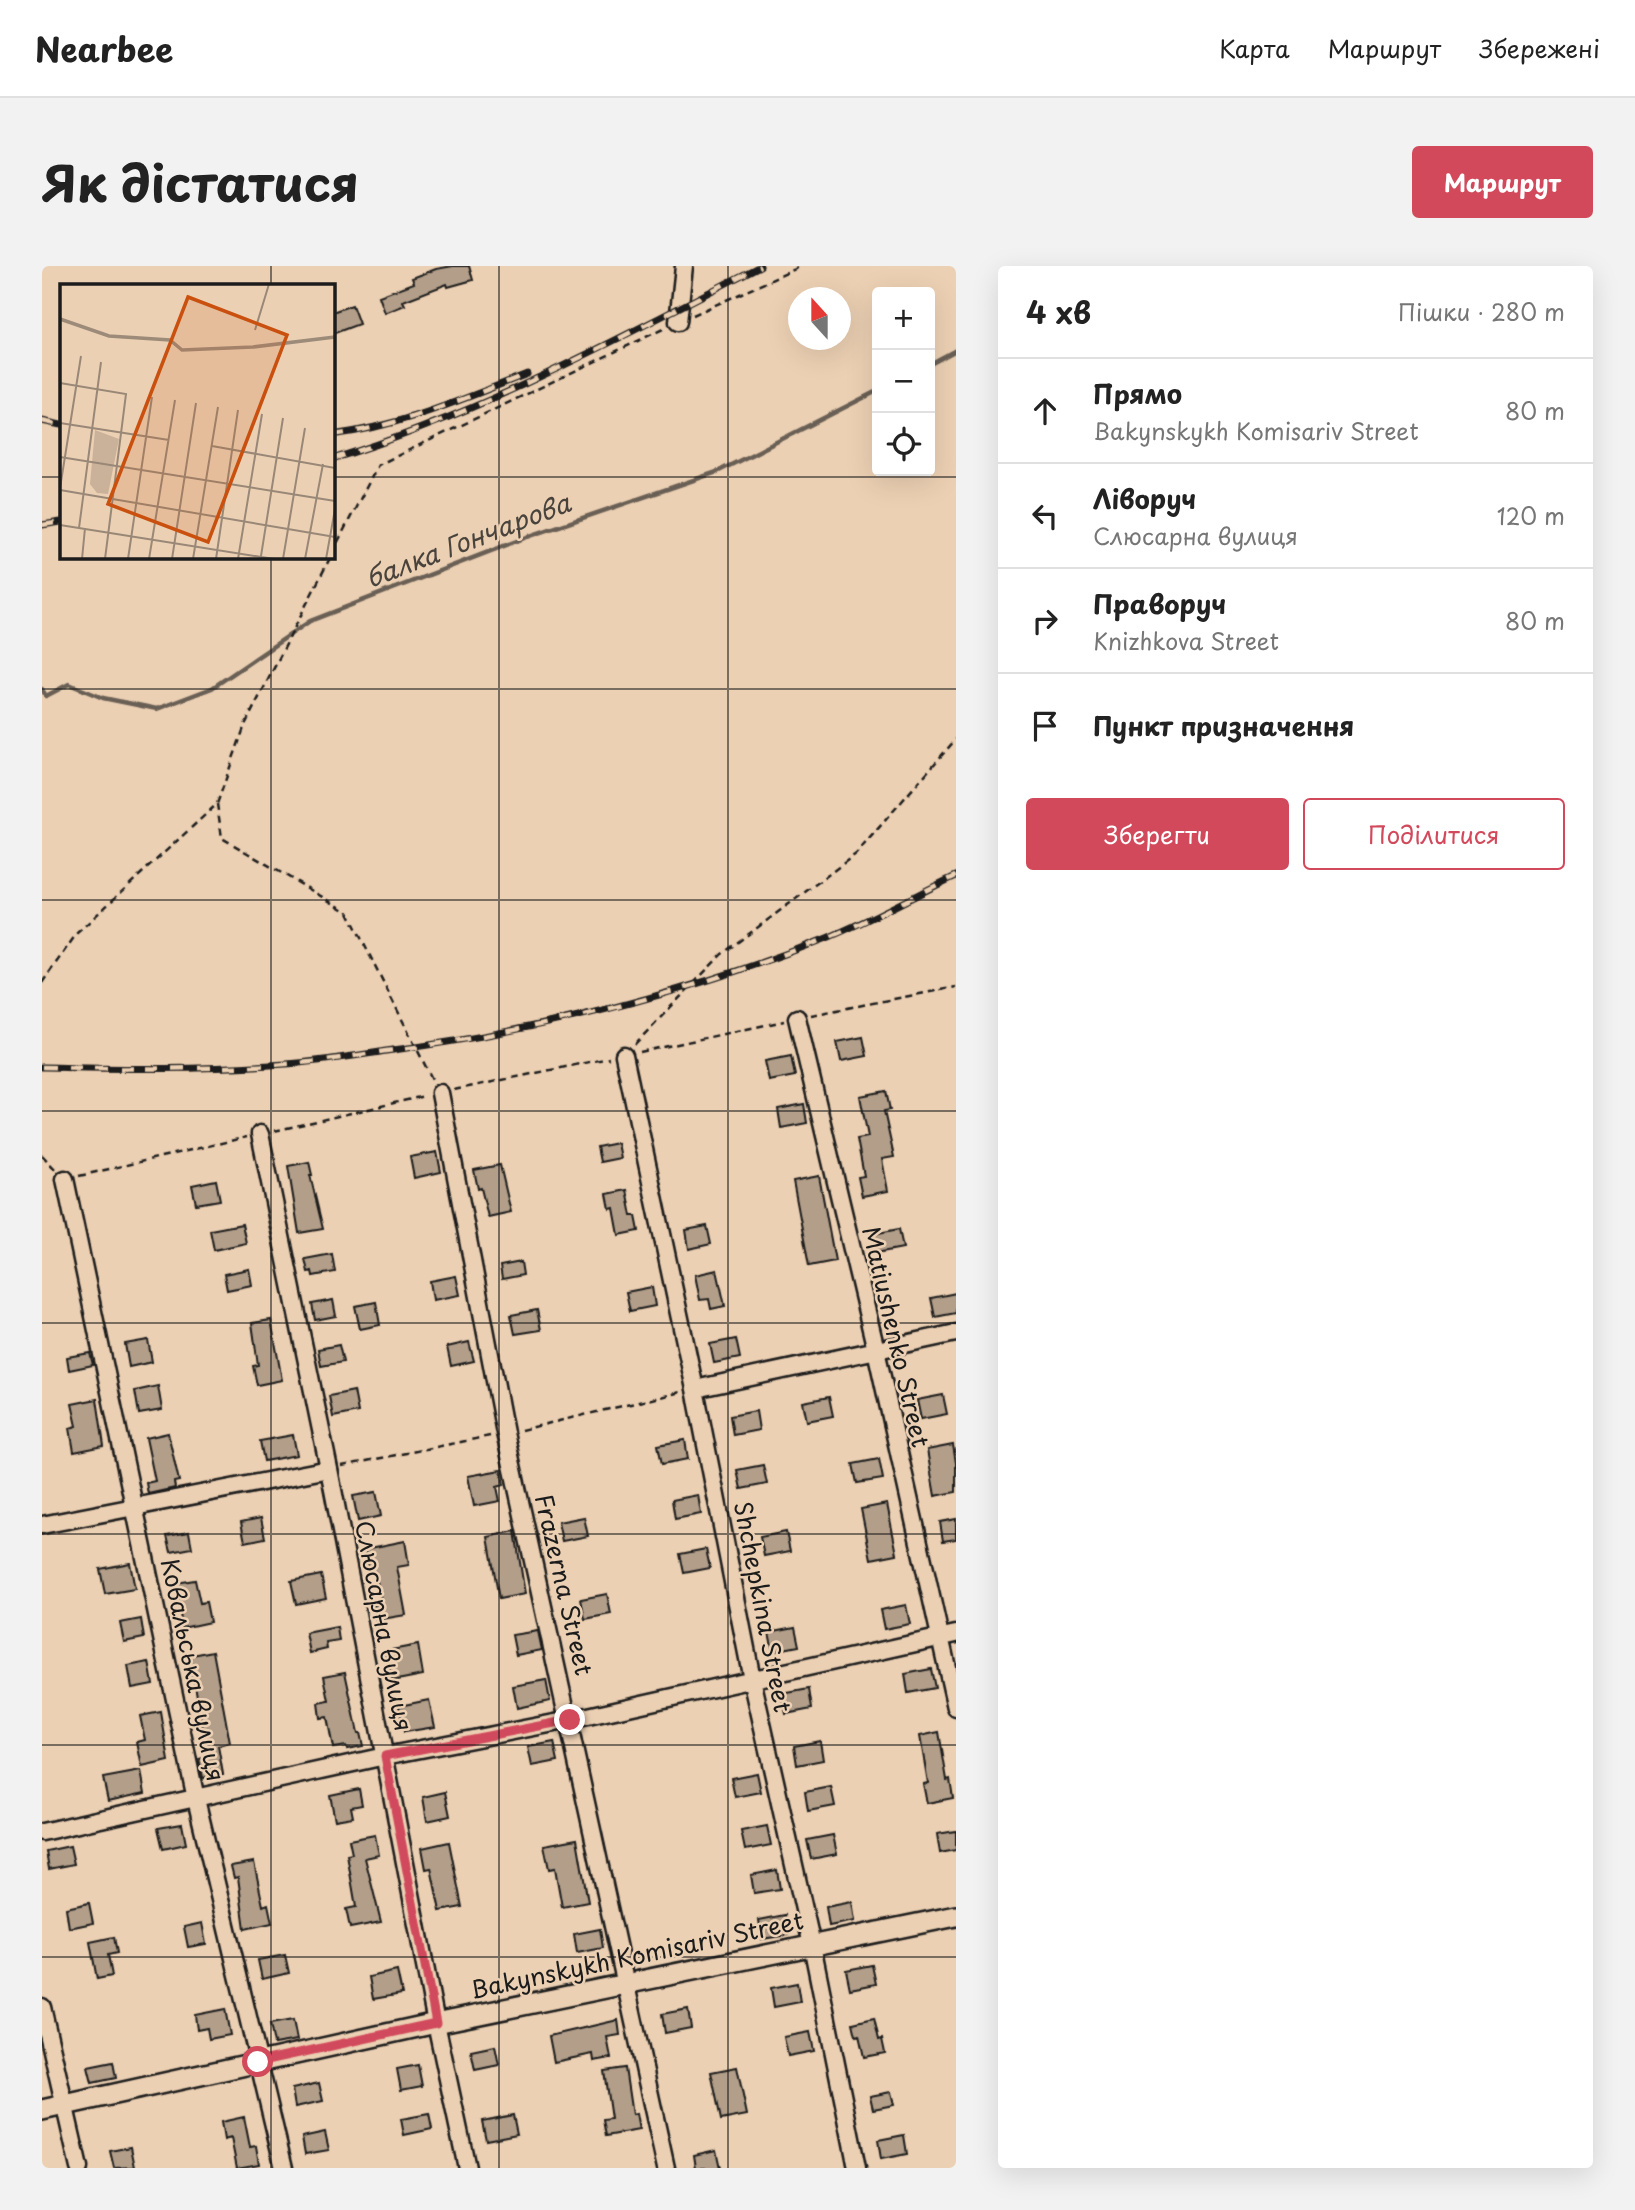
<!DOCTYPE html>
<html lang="uk">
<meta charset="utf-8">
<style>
body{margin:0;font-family:"Playpen Sans",sans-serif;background:#f2f2f2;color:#222}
.controls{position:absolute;right:21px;top:21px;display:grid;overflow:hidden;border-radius:7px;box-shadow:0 7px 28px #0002}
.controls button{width:63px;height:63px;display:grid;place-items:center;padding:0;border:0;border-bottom:2px solid #e0e0e0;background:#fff;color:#222;font:35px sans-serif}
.compass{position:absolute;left:746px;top:21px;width:63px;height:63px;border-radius:50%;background:#fff;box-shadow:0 7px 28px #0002;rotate:339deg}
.stop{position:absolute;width:21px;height:21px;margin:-16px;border:5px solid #d1495b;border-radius:50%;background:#fff}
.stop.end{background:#d1495b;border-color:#fff;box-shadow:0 2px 7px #0008}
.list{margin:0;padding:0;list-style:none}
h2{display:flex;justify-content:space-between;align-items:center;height:91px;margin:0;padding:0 28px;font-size:30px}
h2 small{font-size:23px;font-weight:400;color:#767676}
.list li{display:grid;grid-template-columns:46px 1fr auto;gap:21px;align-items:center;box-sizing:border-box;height:105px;padding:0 28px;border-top:2px solid #e0e0e0}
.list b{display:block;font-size:26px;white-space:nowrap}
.list p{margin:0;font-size:23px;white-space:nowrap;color:#767676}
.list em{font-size:23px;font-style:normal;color:#767676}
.actions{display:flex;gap:14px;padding:21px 28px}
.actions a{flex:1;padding:16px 0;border:2px solid #d1495b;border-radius:7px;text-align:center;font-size:24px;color:#d1495b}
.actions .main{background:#d1495b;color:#fff}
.icon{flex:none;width:38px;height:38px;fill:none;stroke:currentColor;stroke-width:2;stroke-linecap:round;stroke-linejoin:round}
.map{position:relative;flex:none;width:914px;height:1902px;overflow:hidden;border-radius:7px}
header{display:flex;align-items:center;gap:42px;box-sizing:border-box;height:98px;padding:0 35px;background:#fff;border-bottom:2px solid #e0e0e0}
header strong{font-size:33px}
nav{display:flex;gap:38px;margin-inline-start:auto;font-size:24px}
.intro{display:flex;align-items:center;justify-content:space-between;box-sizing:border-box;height:168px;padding:0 42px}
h1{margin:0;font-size:49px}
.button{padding:18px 32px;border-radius:7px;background:#d1495b;color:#fff;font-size:24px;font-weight:700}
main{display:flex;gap:42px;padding:0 42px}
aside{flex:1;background:#fff;border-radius:7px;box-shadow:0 7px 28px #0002}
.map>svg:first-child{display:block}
</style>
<header>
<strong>Nearbee</strong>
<nav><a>Карта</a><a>Маршрут</a><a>Збережені</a></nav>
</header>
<div class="intro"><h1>Як дістатися</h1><a class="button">Маршрут</a></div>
<main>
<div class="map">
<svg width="914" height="1902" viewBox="0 0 914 1902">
<rect width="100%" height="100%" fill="#ecd0b3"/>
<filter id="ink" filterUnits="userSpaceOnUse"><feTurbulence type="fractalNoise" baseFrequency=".0143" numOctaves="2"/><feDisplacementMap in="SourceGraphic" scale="14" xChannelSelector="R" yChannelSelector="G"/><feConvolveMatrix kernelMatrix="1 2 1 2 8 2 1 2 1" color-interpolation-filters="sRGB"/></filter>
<g filter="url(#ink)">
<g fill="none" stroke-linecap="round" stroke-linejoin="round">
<path stroke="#695f54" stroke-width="4.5" d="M888 98 914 84
M0 423 4 430 27 418 61 432 115 443 170 422 268 355 485 271 675 206 835 125"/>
</g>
<path fill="#b29e89" stroke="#1c1c1c" stroke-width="2" d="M411 0H427L431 14 406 21 405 18 361 35 363 39 343 47 337 30 372 17 370 12 394 3Z
M310 39 317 58 290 68V46Z
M821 771 825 790 799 795 795 776Z
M749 790 753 810 727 815 723 795Z
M844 825 848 844 842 845 852 891 840 893 846 925 820 930 816 911 822 910 815 873 826 871 818 830Z
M762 838 765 857 739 862 736 843Z
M575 877 578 892 558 896 555 881Z
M395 886 399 906 372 912 368 891Z
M267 896 270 909H268L281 963 257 967 246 900Z
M458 899 469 946 446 951 439 922 436 923 432 904Z
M777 910 793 995 767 1000 751 915Z
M174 914 178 934 154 938 150 919Z
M585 924 590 950H594L597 965 577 969 572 942 568 943 565 928Z
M200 958 204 977 172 984 168 964Z
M665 960 669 978 647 983 644 964Z
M857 963 861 982 834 987 831 968Z
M290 988 293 1006 271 1010 270 1005 266 1006 263 993Z
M479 996 481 1009 460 1013 458 1000Z
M207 1003 210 1019 185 1024 182 1008Z
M675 1004 683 1040 669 1043 667 1033 658 1034 653 1009Z
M414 1010 418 1029 391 1034 388 1015Z
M610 1021 613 1040 588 1045 584 1026Z
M914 1027V1047L893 1051 889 1032Z
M291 1034 294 1050 273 1054 270 1038Z
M334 1036 338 1059 318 1063 313 1040Z
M495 1044 499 1064 473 1068 469 1049Z
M229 1054 240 1114 215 1119 211 1100 216 1099 210 1057Z
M694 1073 698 1092 672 1097 668 1078Z
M106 1074 110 1096 87 1101 83 1078Z
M427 1076 432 1095 409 1100 405 1081Z
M297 1079 301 1096 279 1100 276 1083Z
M48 1087 51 1099 27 1104 25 1091Z
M116 1120 120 1144 97 1148 93 1125Z
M312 1125 316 1146 291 1151 287 1130Z
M901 1129 905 1148 879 1153 875 1134Z
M787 1131 791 1150 765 1155 761 1136Z
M55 1133 62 1180 32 1186 28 1162 35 1160 30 1138Z
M714 1145 717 1164 691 1169 688 1150Z
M126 1167 137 1215 132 1216 133 1222 106 1228 104 1217 113 1215 104 1172Z
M251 1169 255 1189 222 1195 218 1175Z
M643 1174 646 1193 620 1198 616 1179Z
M911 1179 914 1197V1226L893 1230 885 1184Z
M837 1193 841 1213 815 1217 811 1198Z
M721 1199 725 1218 699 1223 695 1204Z
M459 1204 462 1219 455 1221 458 1235 432 1240 426 1210Z
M334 1226 339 1250 316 1255 311 1230Z
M656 1229 659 1248 633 1253 630 1234Z
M845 1238 855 1288 829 1293 819 1243Z
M542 1251 546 1270 520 1275 516 1256Z
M219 1252 223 1272 203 1276 199 1256Z
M914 1253V1273L901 1275 898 1256Z
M473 1265 483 1328 457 1333 446 1271Z
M147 1266 150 1282 129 1286 125 1270Z
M744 1266 748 1285 722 1290 718 1271Z
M363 1275 367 1299 355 1301 364 1349 334 1354 331 1340 340 1339 333 1306 327 1307 323 1283Z
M664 1283 668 1302 642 1307 638 1288Z
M88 1297 93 1323 63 1328 58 1303Z
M279 1309 284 1332 254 1338 249 1315Z
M153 1314 158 1337 164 1336 168 1356 140 1362 134 1317Z
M565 1328 569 1348 543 1353 539 1333Z
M864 1339 868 1358 842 1363 838 1344Z
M99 1353 102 1372 82 1376 78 1357Z
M295 1361 297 1375 284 1377 285 1383 268 1387 264 1367Z
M753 1361 757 1380 731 1385 727 1366Z
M496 1365 500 1384 474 1389 470 1369Z
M376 1379 381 1409 350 1415 344 1385Z
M171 1385 188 1477 176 1480 181 1508 161 1512 157 1493 166 1491 151 1408 148 1409 145 1390Z
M107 1396 111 1418 90 1422 86 1400Z
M889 1403 893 1422 866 1427 863 1408Z
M303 1406 316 1467H318L321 1480 305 1483 304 1480 291 1482 285 1451 278 1452 276 1437 287 1435 282 1410Z
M504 1414 508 1435 475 1442 471 1420Z
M767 1423 770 1443 744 1448 740 1428Z
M387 1434 393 1461 362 1466 357 1440Z
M119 1446 127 1495 100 1501 95 1476 103 1474 98 1450Z
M897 1466 905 1514 908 1513 911 1532 885 1537 881 1518 886 1517 878 1470Z
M778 1475 781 1494 755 1499 752 1480Z
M512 1476 516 1495 490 1500 486 1481Z
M99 1505 103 1527 66 1535 61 1512Z
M715 1507 719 1526 693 1531 689 1512Z
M789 1521 793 1540 766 1545 763 1526Z
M317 1523 320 1539 309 1541 311 1551 293 1554 288 1529Z
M403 1526 408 1550 385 1555 381 1531Z
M140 1558 144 1578 121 1583 116 1562Z
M725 1560 729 1579 703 1584 699 1565Z
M914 1565V1584L898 1587 895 1568Z
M333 1569 337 1589 323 1592 339 1656 308 1662 304 1643 314 1641 305 1589 310 1588 307 1574Z
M791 1569 795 1588 769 1593 765 1574Z
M535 1573 546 1636 520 1641 513 1602 507 1603 502 1579Z
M407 1576 420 1641 398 1645 389 1602 384 1603 380 1582Z
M28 1580 32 1598 7 1603 4 1585Z
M212 1596 221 1640 226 1638 230 1657 203 1663 196 1611 192 1612 189 1600Z
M735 1604 738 1623 712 1627 709 1609Z
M810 1636 813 1655 787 1660 784 1641Z
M47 1637 51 1657 27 1662 24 1642Z
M743 1649 746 1669 720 1673 717 1654Z
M160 1657 164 1678 146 1681 142 1661Z
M558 1663 561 1682 535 1687 532 1668Z
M72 1671 75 1687 66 1689 70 1710 55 1713 48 1676Z
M243 1689 247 1707 220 1713 216 1694Z
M830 1699 834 1718 808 1723 804 1704Z
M355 1705 360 1728 331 1733 327 1711Z
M755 1717 758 1736 732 1741 729 1722Z
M183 1743 188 1769 167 1773 165 1762 155 1764 153 1749Z
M646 1743 649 1762 623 1767 620 1748Z
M832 1752 837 1774 840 1773 843 1787 822 1791 817 1769 814 1770 811 1757Z
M251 1754 255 1774 232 1778 228 1758Z
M576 1754 578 1769 565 1771 569 1792 552 1795 551 1788 512 1796 507 1770Z
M768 1766 772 1785 746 1790 742 1771Z
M453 1780 457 1799 433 1804 429 1785Z
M71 1796 74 1812 50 1817 46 1801Z
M376 1799 380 1820 359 1824 355 1803Z
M695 1801 705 1849 679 1854 669 1806Z
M583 1802 590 1849 594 1848 597 1864 564 1870 561 1854 569 1853 562 1805Z
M277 1817 281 1835 253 1841 250 1823Z
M849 1826 852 1839 831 1843 828 1830Z
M387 1848 390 1863 362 1869 359 1853Z
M471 1849 475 1868 444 1874 440 1855Z
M202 1851 208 1881 214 1880 217 1898 195 1902 189 1872 182 1874 179 1856Z
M283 1866 287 1884 263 1888 260 1871Z
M862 1869 865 1888 839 1893 836 1874Z
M89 1881 93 1901 72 1902 68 1885Z
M674 1884 678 1902H654L652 1889Z"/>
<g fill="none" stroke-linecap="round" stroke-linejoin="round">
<defs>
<path id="minor" d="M636 56 642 0
M755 752 834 1084 914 1442
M582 789 653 1123 710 1413 770 1679 815 1902
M398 827 463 1167 624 1902
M218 868 287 1203 394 1757 425 1902
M23 913 154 1533 242 1902
M653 1123 914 1067
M0 1259 287 1203
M0 1566 343 1490 528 1454 914 1368
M0 1741 37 1902"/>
<path id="tertiary" d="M0 1844 394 1757 914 1650"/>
</defs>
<use href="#minor" stroke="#1c1c1c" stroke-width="21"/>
<use href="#tertiary" stroke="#1c1c1c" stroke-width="24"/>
<path stroke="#1c1c1c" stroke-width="2.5" stroke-dasharray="7 5" stroke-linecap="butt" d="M651 49 760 0
M290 287 336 199 623 62
M175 538 180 572 306 646 390 813
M0 717 35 667 175 538 203 459 289 290
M769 749 914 721
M593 778 680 688 814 588 914 473
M598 786 742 755
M412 824 567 792
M232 865 382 830
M0 889 13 903
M37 910 205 871
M479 1164 639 1126
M300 1200 448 1170"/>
<use href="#minor" stroke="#ecd0b3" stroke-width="16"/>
<use href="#tertiary" stroke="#ecd0b3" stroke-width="19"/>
<defs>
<path id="rail" d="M0 155 19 159
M290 169C359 160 421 133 485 108
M290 193C441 147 579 71 718 0
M0 259 19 256
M0 801C81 803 163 804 244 798 277 796 311 790 344 785 498 765 641 729 785 672 829 654 871 630 914 610"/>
</defs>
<use href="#rail" stroke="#1c1c1c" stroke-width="7"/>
<use href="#rail" stroke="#ecd0b3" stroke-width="4.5" stroke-dasharray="13" stroke-linecap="butt"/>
</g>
</g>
<g fill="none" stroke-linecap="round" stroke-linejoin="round" filter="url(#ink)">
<path stroke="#d1495b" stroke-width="9" d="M216 1796 394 1757 343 1490 528 1454"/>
</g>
<path fill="none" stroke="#1c1c1c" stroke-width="2" stroke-opacity="0.55" d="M229 0V19M457 0V1902M686 0V1902M0 211H19M290 211H914M229 290V1902M0 423H914M0 634H914M0 845H914M0 1057H914M0 1268H914M0 1479H914M0 1691H914"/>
<g text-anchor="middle" stroke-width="5" stroke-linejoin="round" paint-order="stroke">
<g font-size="24" fill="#1c1c1c" stroke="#ecd0b3">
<text transform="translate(853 1071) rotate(77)" y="8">Matiushenko Street</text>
<text transform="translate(521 1319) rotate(77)" y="8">Frazerna Street</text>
<text transform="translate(720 1341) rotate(79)" y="8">Shchepkina Street</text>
<text transform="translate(341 1360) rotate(79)" y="8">Слюсарна вулиця</text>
<text transform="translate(150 1404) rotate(78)" y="8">Ковальська вулиця</text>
<text transform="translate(595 1690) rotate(-12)" y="8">Bakynskykh Komisariv Street</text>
</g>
<g font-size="26" font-style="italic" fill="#49433d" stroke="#ecd0b3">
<text transform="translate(426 275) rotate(-21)" y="9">балка Гончарова</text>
</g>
</g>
<g transform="translate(18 18)">
<rect width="275" height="275" fill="#ecd0b3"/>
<path d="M35 146 59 155 48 210 37 209 30 200Z" fill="#cab29a"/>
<path fill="none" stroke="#9d8b7a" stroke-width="3.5" d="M0 35 49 52 110 56 122 66 193 63 275 53"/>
<path fill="none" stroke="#987" stroke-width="2" d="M195 46 209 0M0 99 66 110 45 275M0 139 109 156M152 162 275 184M0 173 275 217M0 204 21 72M0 206 275 253M0 241 214 275M19 244 41 78M201 272 223 134M22 275 25 244M68 275 92 113M89 275 115 116M112 275 136 119M133 275 158 123M156 275 178 126M178 275 202 130M223 275 245 144M245 275 263 180M266 275 275 225"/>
<path fill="#c9500e" fill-opacity="0.15" stroke="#c9500e" stroke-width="3.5" d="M128 13 227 51 148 258 48 220Z"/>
<rect width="275" height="275" fill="none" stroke="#1c1c1c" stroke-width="3.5"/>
</g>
</svg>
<div class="controls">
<button>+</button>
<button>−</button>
<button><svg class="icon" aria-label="locate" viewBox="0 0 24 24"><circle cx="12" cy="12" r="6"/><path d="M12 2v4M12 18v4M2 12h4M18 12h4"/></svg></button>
</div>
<svg class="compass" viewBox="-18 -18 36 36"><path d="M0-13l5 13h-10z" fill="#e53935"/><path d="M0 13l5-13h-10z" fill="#767676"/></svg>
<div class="stop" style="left:216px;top:1796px"></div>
<div class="stop end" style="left:528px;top:1454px"></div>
</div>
<aside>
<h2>4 хв<small>Пішки · 280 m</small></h2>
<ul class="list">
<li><svg class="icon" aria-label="ahead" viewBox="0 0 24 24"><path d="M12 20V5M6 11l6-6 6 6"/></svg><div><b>Прямо</b><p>Bakynskykh Komisariv Street</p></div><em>80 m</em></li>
<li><svg class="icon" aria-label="left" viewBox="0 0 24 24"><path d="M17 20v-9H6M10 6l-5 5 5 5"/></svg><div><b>Ліворуч</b><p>Слюсарна вулиця</p></div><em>120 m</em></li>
<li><svg class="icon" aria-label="right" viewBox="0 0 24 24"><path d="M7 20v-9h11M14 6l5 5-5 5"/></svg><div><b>Праворуч</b><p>Knizhkova Street</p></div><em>80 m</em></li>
<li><svg class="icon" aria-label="arrive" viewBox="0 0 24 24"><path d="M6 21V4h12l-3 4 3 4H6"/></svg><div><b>Пункт призначення</b></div></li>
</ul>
<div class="actions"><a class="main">Зберегти</a><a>Поділитися</a></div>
</aside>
</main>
